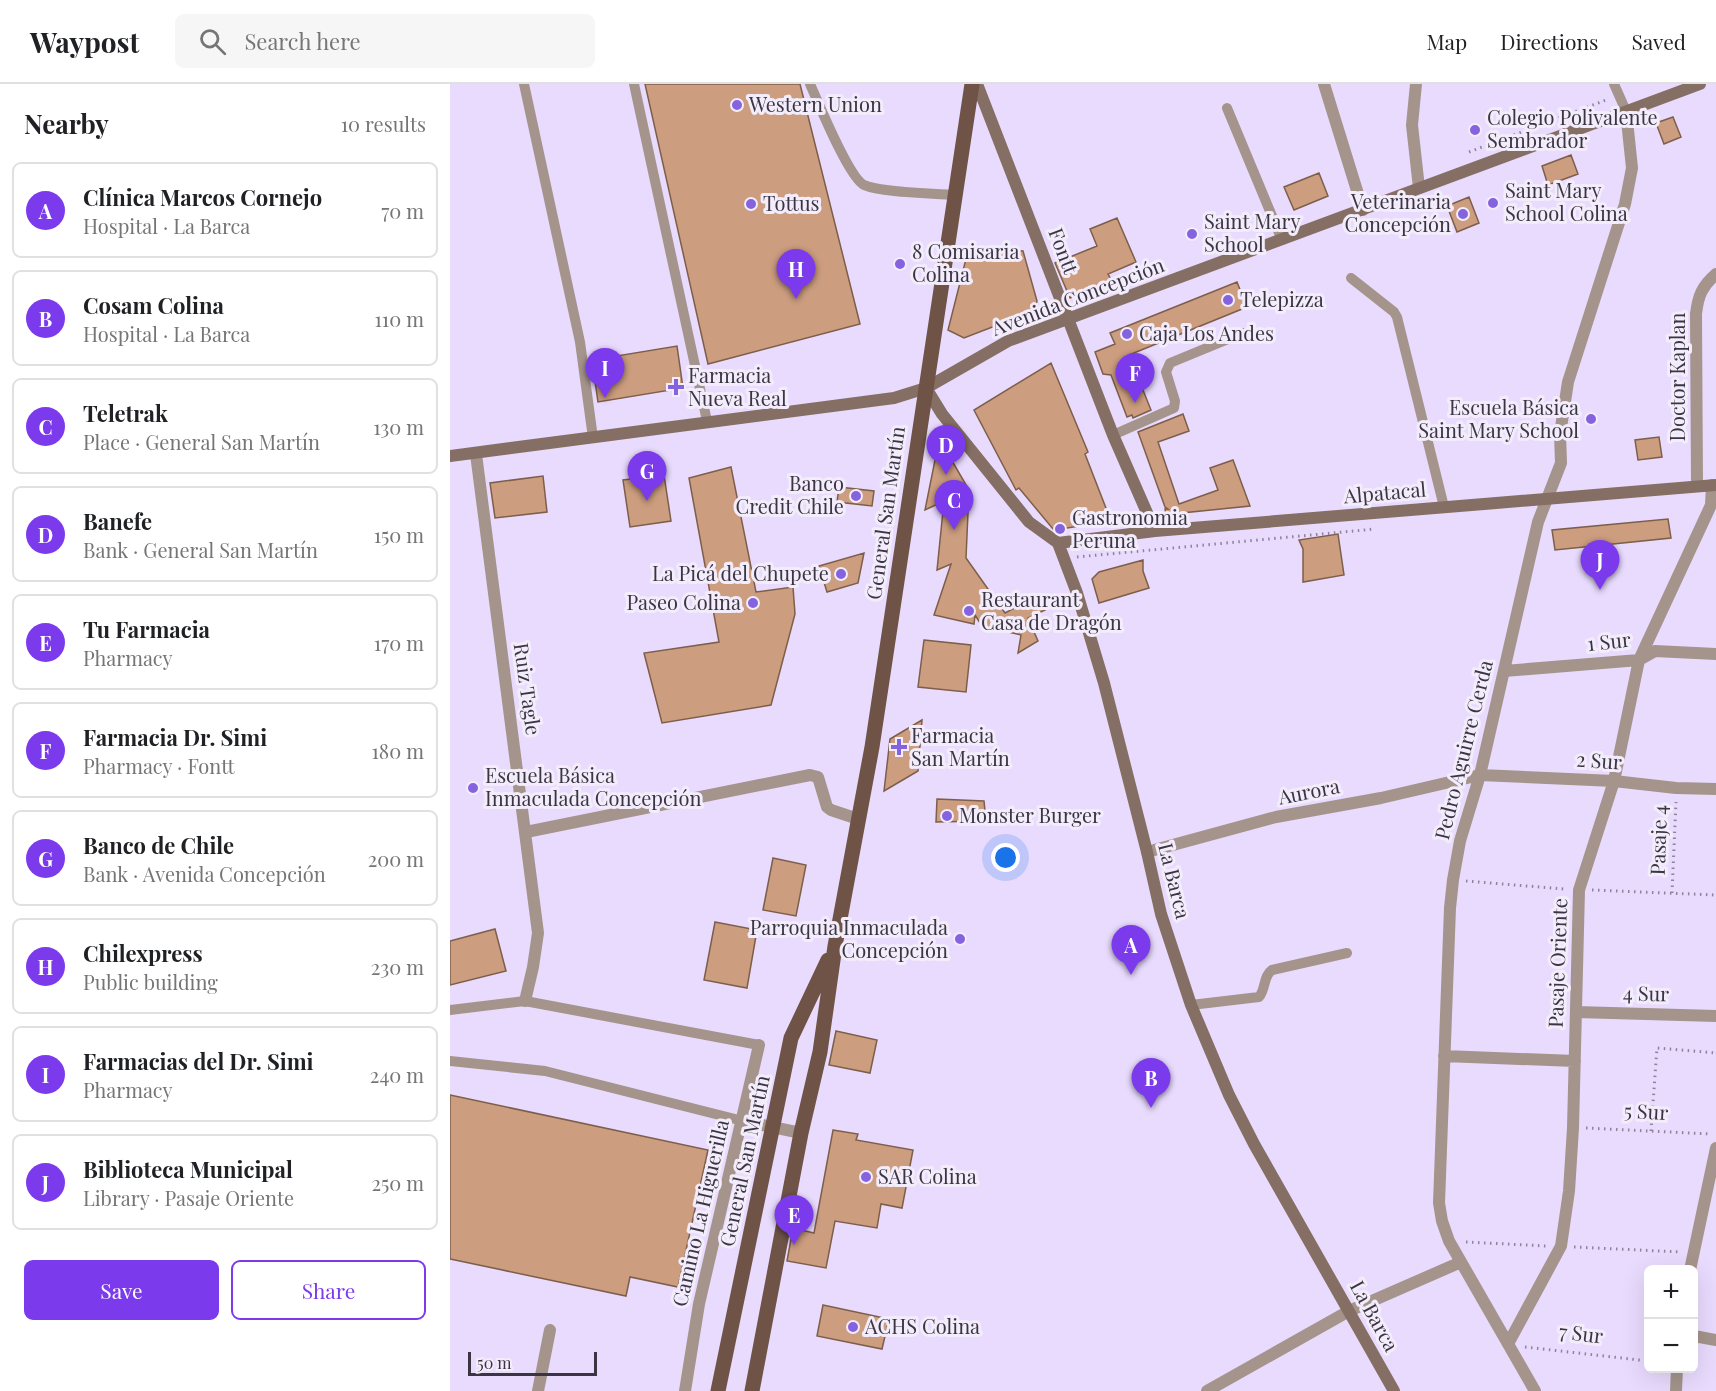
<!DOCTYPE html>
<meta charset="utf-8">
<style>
body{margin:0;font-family:"Playfair Display",serif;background:#f6f6f6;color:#202124}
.controls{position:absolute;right:18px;bottom:18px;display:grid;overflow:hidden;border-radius:9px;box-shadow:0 6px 24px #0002}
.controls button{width:54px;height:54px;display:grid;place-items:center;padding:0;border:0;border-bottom:2px solid #e0e0e0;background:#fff;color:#202124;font:30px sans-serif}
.scale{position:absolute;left:18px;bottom:15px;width:129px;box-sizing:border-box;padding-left:6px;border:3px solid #3b3543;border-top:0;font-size:16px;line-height:21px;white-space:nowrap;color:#3b3543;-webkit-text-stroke:4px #f2ecfb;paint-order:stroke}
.you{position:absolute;left:556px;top:774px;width:21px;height:21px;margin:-15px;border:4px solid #fff;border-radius:50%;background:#1a73e8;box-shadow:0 0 0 9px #1a73e833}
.badge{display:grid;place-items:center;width:39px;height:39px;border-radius:50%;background:#7c3aed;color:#fff;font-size:20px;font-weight:700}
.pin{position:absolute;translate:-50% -50px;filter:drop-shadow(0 2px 3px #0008)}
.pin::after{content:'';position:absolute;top:32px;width:21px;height:18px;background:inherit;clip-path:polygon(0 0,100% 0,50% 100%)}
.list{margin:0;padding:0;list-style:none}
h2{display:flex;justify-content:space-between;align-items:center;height:78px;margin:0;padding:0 24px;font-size:26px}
h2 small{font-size:20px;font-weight:400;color:#757577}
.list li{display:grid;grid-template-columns:39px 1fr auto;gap:18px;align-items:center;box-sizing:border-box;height:96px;margin:0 12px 12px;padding:0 12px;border:2px solid #e0e0e0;border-radius:9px}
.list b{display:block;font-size:22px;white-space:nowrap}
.list p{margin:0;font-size:20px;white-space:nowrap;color:#757577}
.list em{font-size:20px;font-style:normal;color:#757577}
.actions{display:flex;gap:12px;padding:18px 24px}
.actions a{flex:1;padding:14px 0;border:2px solid #7c3aed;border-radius:9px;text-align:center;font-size:21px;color:#7c3aed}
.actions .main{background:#7c3aed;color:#fff}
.icon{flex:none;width:33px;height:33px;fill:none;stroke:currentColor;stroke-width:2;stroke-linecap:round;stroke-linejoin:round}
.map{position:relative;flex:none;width:1266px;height:1307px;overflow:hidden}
header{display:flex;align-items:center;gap:36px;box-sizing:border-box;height:84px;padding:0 30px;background:#fff;border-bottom:2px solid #e0e0e0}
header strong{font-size:28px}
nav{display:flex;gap:33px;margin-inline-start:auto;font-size:21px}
.search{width:420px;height:54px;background:#f6f6f6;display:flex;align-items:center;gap:15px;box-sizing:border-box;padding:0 21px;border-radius:9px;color:#757577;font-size:22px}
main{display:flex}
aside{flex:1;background:#fff}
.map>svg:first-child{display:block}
</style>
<header>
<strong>Waypost</strong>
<div class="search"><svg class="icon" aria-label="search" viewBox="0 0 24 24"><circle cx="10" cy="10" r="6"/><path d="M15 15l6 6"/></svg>Search here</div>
<nav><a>Map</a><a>Directions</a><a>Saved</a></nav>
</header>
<main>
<aside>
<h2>Nearby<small>10 results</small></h2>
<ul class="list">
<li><span class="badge">A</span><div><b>Clínica Marcos Cornejo</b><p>Hospital · La Barca</p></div><em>70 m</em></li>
<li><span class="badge">B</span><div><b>Cosam Colina</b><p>Hospital · La Barca</p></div><em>110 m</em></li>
<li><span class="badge">C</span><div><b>Teletrak</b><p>Place · General San Martín</p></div><em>130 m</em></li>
<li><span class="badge">D</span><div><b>Banefe</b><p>Bank · General San Martín</p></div><em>150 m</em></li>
<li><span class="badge">E</span><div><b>Tu Farmacia</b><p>Pharmacy</p></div><em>170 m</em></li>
<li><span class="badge">F</span><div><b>Farmacia Dr. Simi</b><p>Pharmacy · Fontt</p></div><em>180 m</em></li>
<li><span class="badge">G</span><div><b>Banco de Chile</b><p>Bank · Avenida Concepción</p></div><em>200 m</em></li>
<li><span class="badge">H</span><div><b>Chilexpress</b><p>Public building</p></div><em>230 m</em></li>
<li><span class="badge">I</span><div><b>Farmacias del Dr. Simi</b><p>Pharmacy</p></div><em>240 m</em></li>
<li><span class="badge">J</span><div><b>Biblioteca Municipal</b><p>Library · Pasaje Oriente</p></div><em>250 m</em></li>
</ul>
<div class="actions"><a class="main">Save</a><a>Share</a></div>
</aside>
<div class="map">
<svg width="1266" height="1307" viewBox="0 0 1266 1307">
<rect width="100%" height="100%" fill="#e9dbfe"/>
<path fill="#cc9d7f" stroke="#7d5e4b" stroke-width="1.5" d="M195 0H350L410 240 258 280Z
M1223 33 1231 53 1214 60 1206 39Z
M1121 71 1128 90 1098 101 1092 82Z
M869 89 878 112 844 126 834 103Z
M1019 113 1029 139 1007 148 997 122Z
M667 134 686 178 658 190 662 197 620 214 605 179 647 162 640 145Z
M519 163 573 167 587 217 584 227 514 254 498 246Z
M787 198 797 223 679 271 701 326 683 334 682 331 677 333 661 291 653 290 645 268 665 260 660 249Z
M227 262 233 304 148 318 142 276Z
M601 279 638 368 635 370 661 437 605 446 603 445 569 404 566 406 524 326Z
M733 330 739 347 708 358 729 420 768 406 760 384 783 376 800 422 732 429 735 436 725 429 716 430 715 425H718L715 423 688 348Z
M1209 353 1212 373 1188 376 1185 356Z
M498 370 519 406 516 474 555 529 584 514 595 526 578 534 588 557 568 569 571 551 532 542 525 531 524 540 484 531 501 480 487 486 494 417 475 426 485 376Z
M281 383 306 508 343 503 345 530 321 621 212 639 194 569 269 558 239 394Z
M214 391 221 437 180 443 173 396Z
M93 392 97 428 45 434 40 399Z
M389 403 424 407 422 422 387 418Z
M1218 435 1221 454 1105 466 1102 446Z
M888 450 894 491 853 498V465L849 456Z
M414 469 408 499 377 508 369 482Z
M693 476V487L699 504 649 519 642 495 649 488Z
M474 556 521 561 516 608 468 603Z
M472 636 468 687 434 707 440 655Z
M487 715 534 717 536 737 486 738Z
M323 774 356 781 346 832 313 826Z
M265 838 307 846 297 904 254 896Z
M45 845 56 887 0 901V857Z
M386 947 427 956 420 989 379 981Z
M0 1011 258 1066 228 1203 180 1193 176 1212 0 1175Z
M383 1046 408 1050 406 1056 463 1066 452 1124 431 1120 427 1144 385 1137 376 1184 337 1177 343 1144 364 1149Z
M373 1221 439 1235 432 1265 367 1252Z"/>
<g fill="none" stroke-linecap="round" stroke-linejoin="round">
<path stroke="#8d839b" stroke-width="3" stroke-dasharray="1.5 4.5" stroke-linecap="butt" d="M1019 68 1156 16
M627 473 925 445
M1016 797 1114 805
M1142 806 1266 811
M1222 809 1226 718
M1136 1044 1261 1050
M1201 1047 1207 964 1266 969
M1016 1158 1096 1162
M1124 1163 1231 1168
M1075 1263 1198 1277"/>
<path stroke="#a4948c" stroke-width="10" d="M74 0 130 258 143 354
M184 0 257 337
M360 0C368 18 399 94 414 101 432 109 483 109 505 111
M1164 0 1176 27
M777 24 832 156
M901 194 944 228 947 233 994 423
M663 351 724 324 725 317 716 288 720 279 793 249
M741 921 809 913C816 905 813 892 822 886L897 869
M0 926 75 917 309 961
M0 977 95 987 293 1037"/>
<path stroke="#a4948c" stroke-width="12" d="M874 0 913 126
M966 0 962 41 969 104
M26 370 88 849 83 883 75 917
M1247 402 1246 230C1248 212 1252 202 1266 190
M1054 587 1189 576 1205 567 1266 570
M76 748 360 691 368 693 377 723 381 726 408 735
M697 768 826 733 931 714 1030 691 1164 697 1226 704 1266 705
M1126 928 1266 932
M994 972 1125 977
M293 1037 351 1049
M1240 1186 1266 1064
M1244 1252 1266 1256
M1058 1260 1111 1162 1119 1107 1123 1044 1129 806 1164 697 1189 576 1261 421 1262 401
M88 1307 100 1246
M235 1307 249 1220 309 961
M757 1307 899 1227 1011 1178
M1085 1307 999 1157 992 1137 989 1119 1000 824 1003 796 1010 757 1030 691 1088 438 1111 379 1110 350 1118 298 1175 120 1182 84 1176 27
M1226 1307 1227 1284"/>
<path stroke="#856e63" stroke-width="12" d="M527 0 663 351 705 447
M476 304 492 330 579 438 608 459 627 509 654 599 697 768 711 830 741 921 779 1011 804 1060 944 1307
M0 372 444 314 476 304 558 257 1250 0
M608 459 705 447 1266 401"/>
<path stroke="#6e5346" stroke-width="15" d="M268 1307 341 954 378 876
M302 1307 351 1049 370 968 385 862 422 663 522 0"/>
</g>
<g fill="#8663de" stroke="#f2ecfb" stroke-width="2">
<circle cx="287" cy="21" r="6"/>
<circle cx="1025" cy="46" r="6"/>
<circle cx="1043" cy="119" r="6"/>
<circle cx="301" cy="120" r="6"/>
<circle cx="1013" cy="130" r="6"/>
<circle cx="742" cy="150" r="6"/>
<circle cx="450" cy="180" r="6"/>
<circle cx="778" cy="216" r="6"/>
<circle cx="677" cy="250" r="6"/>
<path d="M223 294h6v6h6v6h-6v6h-6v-6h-6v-6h6z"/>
<circle cx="1141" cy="335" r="6"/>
<circle cx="406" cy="412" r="6"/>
<circle cx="610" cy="445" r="6"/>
<circle cx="391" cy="490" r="6"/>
<circle cx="303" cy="519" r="6"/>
<circle cx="519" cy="527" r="6"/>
<path d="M446 654h6v6h6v6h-6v6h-6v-6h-6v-6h6z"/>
<circle cx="23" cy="704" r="6"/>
<circle cx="497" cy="732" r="6"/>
<circle cx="510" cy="855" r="6"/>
<circle cx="416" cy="1093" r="6"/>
<circle cx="403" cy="1243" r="6"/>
</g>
<g text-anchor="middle" stroke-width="6" stroke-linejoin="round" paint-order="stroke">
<g font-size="20" fill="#3b3543" stroke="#f2ecfb" text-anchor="start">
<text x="299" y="28">Western Union</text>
<text x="1037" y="41">Colegio Polivalente<tspan x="1037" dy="23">Sembrador</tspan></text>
<text x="1055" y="114">Saint Mary<tspan x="1055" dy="23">School Colina</tspan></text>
<text x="1001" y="125" text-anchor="end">Veterinaria<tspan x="1001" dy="23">Concepción</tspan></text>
<text x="313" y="127">Tottus</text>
<text x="754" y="145">Saint Mary<tspan x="754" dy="23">School</tspan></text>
<text x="462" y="175">8 Comisaria<tspan x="462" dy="23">Colina</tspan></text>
<text x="790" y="223">Telepizza</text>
<text x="689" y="257">Caja Los Andes</text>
<text x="238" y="299">Farmacia<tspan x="238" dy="23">Nueva Real</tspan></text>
<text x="1129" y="331" text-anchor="end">Escuela Básica<tspan x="1129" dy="23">Saint Mary School</tspan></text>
<text x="394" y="407" text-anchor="end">Banco<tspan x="394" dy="23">Credit Chile</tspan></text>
<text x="622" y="441">Gastronomia<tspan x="622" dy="23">Peruna</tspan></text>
<text x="379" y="497" text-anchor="end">La Picá del Chupete</text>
<text x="531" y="523">Restaurant<tspan x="531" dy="23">Casa de Dragón</tspan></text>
<text x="291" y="526" text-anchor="end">Paseo Colina</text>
<text x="461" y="659">Farmacia<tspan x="461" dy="23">San Martín</tspan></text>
<text x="35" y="699">Escuela Básica<tspan x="35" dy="23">Inmaculada Concepción</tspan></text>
<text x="509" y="739">Monster Burger</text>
<text x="498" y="851" text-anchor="end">Parroquia Inmaculada<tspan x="498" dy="23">Concepción</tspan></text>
<text x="428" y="1100">SAR Colina</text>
<text x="415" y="1250">ACHS Colina</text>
</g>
<g font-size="20" fill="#3b3543" stroke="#f2ecfb">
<text transform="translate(613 167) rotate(69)" y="7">Fontt</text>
<text transform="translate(628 213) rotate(-21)" y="7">Avenida Concepción</text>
<text transform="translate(1228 293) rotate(-90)" y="7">Doctor Kaplan</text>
<text transform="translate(935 409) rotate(-5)" y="7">Alpatacal</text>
<text transform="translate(436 429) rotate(-82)" y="7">General San Martín</text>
<text transform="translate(1159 558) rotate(-6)" y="7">1 Sur</text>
<text transform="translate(77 605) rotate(82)" y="7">Ruiz Tagle</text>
<text transform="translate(1014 666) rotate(-76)" y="7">Pedro Aguirre Cerda</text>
<text transform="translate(1149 677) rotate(4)" y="7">2 Sur</text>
<text transform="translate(859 708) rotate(-11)" y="7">Aurora</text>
<text transform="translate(1209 756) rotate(-88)" y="7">Pasaje 4</text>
<text transform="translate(724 797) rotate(76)" y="7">La Barca</text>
<text transform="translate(1108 879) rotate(-88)" y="7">Pasaje Oriente</text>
<text transform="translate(1196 910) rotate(1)" y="7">4 Sur</text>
<text transform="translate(1196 1028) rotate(3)" y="7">5 Sur</text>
<text transform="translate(295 1077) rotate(-78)" y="7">General San Martín</text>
<text transform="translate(251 1129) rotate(-77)" y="7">Camino La Higuerilla</text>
<text transform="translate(924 1232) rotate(61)" y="7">La Barca</text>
<text transform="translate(1131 1250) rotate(7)" y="7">7 Sur</text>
</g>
</g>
</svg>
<div class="controls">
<button>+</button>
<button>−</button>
</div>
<div class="scale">50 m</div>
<div class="you"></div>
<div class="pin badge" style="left:681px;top:891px">A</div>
<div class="pin badge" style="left:701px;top:1024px">B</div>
<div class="pin badge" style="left:504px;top:446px">C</div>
<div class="pin badge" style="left:496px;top:391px">D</div>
<div class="pin badge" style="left:344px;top:1161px">E</div>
<div class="pin badge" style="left:685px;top:319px">F</div>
<div class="pin badge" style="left:197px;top:417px">G</div>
<div class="pin badge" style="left:346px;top:215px">H</div>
<div class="pin badge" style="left:155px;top:314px">I</div>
<div class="pin badge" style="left:1150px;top:506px">J</div>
</div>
</main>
